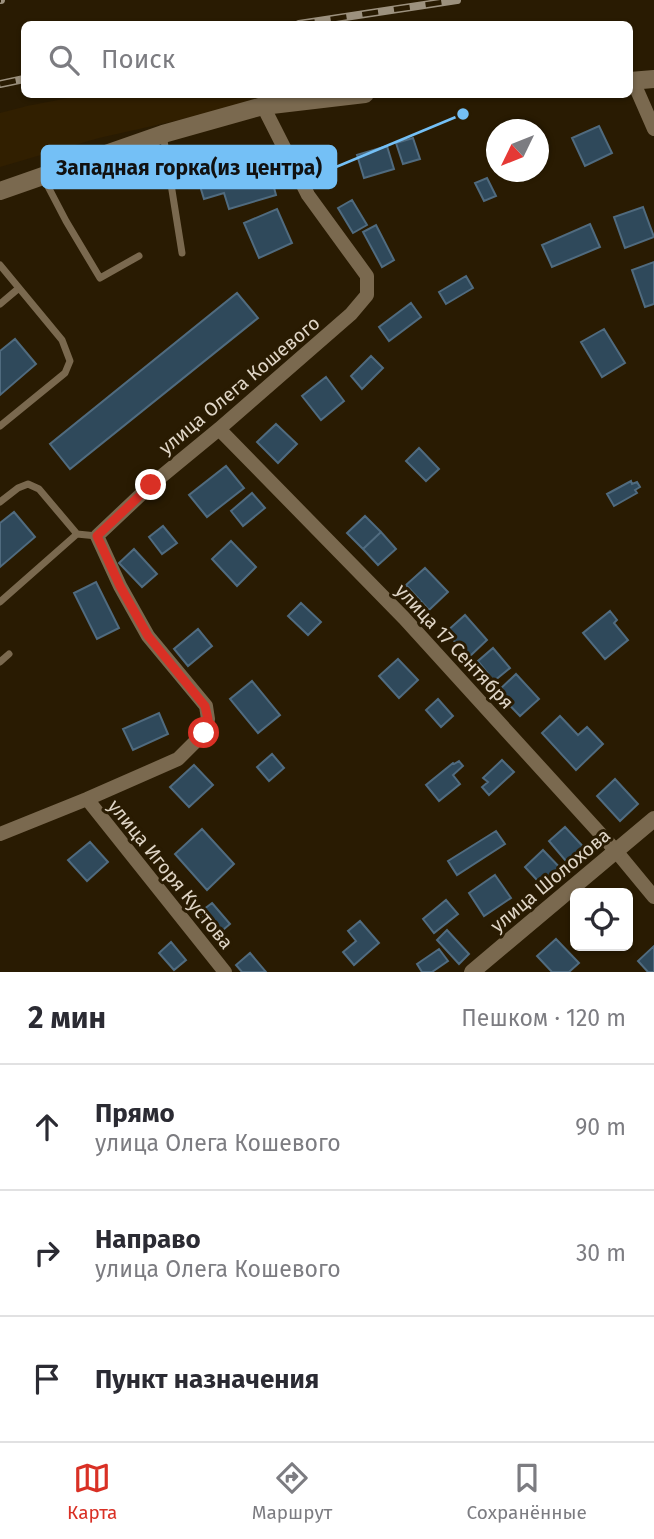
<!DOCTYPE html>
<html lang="ru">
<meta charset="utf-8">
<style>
body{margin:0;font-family:"Fira Sans",sans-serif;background:#f7f7f7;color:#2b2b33}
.controls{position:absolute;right:21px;bottom:21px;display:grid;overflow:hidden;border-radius:10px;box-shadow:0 2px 5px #0004}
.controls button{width:63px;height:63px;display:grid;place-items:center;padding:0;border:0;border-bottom:2px solid #e1e1e2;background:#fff;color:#2b2b33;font:35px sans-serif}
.compass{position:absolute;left:486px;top:119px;width:63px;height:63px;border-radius:50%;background:#fff;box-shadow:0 2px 5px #0004;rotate:227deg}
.stop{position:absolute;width:21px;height:21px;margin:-16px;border:5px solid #d93025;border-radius:50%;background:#fff}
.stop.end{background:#d93025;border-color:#fff;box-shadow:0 2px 7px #0008}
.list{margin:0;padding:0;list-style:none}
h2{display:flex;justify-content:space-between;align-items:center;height:91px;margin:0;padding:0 28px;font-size:30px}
h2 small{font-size:23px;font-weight:400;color:#7c7c81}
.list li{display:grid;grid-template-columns:46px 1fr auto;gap:21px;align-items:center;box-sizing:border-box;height:126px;padding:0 28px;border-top:2px solid #e1e1e2}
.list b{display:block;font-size:26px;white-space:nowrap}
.list p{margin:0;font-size:23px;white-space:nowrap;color:#7c7c81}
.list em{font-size:23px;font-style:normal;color:#7c7c81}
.icon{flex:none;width:38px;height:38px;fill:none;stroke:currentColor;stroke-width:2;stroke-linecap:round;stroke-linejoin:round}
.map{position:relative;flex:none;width:654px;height:972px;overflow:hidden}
.search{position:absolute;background:#fff;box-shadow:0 2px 5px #0004;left:21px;right:21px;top:21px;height:77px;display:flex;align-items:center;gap:18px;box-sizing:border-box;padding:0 24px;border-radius:10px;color:#7c7c81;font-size:26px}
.sheet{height:469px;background:#fff}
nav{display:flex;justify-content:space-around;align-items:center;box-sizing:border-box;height:98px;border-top:2px solid #e1e1e2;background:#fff;font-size:19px;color:#7c7c81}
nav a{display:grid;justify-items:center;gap:4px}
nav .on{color:#d93025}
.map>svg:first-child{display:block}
</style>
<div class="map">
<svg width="654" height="972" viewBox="0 0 654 972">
<rect width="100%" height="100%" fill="#291b02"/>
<path fill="#311f00" d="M89 94 290 95 99 138 0 167V113L27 106Z"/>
<path fill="#2f495b" stroke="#506b7f" stroke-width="2" d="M599 126 612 153 585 166 572 138Z
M413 138 420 159 403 164 396 143Z
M387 146 394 169 364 178 357 155Z
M265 154 276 195 229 209 224 193 204 199 196 173Z
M487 178 496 196 484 201 475 183Z
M352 200 367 225 353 233 338 208Z
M643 207 654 237 625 248 614 217Z
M277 209 292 243 259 258 244 223Z
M590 224 600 247 552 267 542 245Z
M376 225 394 260 382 267 363 232Z
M654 262V304L645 307 632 270Z
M466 276 473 288 446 304 439 292Z
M237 293 258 318 70 469 50 444Z
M411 303 421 317 389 341 379 327Z
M604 329 625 363 602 377 581 342Z
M15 339 36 364 0 395V351Z
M371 356 383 368 362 389 351 376Z
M326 377 344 401 321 420 302 396Z
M276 424 297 444 278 463 257 442Z
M419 448 439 469 426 481 406 461Z
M226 466 244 488 207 517 189 495Z
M631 481 632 484 637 482 640 487 635 490 637 493 614 506 607 494Z
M252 493 265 508 243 526 231 511Z
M14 512 35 537 0 567V523Z
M365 516 381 532 363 549 347 533Z
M163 526 177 543 162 554 149 537Z
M381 532 396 549 378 565 363 549Z
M231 541 256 567 237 586 212 559Z
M134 549 157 574 142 587 119 563Z
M425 568 448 592 429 610 406 585Z
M96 582 119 628 97 639 74 593Z
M301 603 321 622 308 635 288 616Z
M610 611 617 620 614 623 628 640 605 659 583 633Z
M465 615 487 640 469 657 446 632Z
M198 629 212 646 188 666 174 649Z
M493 648 510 668 494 681 478 661Z
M398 659 418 680 399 698 379 676Z
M516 674 539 699 520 716 497 692Z
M252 681 280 715 258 733 230 699Z
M438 699 453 716 441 727 426 710Z
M159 713 168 734 133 750 123 729Z
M560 716 578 735 587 727 603 744 576 770 542 733Z
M272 754 284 768 269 781 257 767Z
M502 760 514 772 489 795 482 787 488 782 483 778Z
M459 761 463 766 453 775 460 784 439 801 426 785 453 763 454 764Z
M194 765 213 785 189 807 170 787Z
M615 779 638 804 620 821 597 796Z
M565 827 588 852 571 867 549 841Z
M202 829 234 864 207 890 175 854Z
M496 831 505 844 457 875 448 861Z
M90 842 108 862 87 881 68 860Z
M543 850 566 874 548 892 525 867Z
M495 875 511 898 484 916 469 893Z
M446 900 458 914 434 933 423 919Z
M212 903 230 924 217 935 199 913Z
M360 921 379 943 354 965 343 952 356 941 348 931Z
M447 930 469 954 459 964 437 940Z
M556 939 579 963 569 972H552L537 956Z
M171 942 186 960 174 970 159 953Z
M654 946V972H648L638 961Z
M439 949 448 961 432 972H422L417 964Z
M250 953 266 972H242L236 965Z"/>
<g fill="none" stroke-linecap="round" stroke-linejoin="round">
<path stroke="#7a694f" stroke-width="7" d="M163 134 182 253
M43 177 66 221 100 278 139 256
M0 265 62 340 70 361 65 373 0 426
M0 304 19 288
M0 502 18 488 28 484 39 489 77 534
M0 602 77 534 97 536
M0 662 9 654"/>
<path stroke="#7a694f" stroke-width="14" d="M633 81 654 129
M219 429 404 618 616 851 654 897
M87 799 225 972
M0 834 87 799 178 759 204 733 208 719 206 706 148 636 120 586 97 536 151 485 219 429 351 314 367 295V276L308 195 263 106"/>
<path stroke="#7a694f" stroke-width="16" d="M472 972 654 819"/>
<path stroke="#7a694f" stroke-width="18" d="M630 81 654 79
M0 191 163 134 263 106 365 94"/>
<defs>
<path id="rail" d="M0 0H1
M299 24 457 0
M0 84 24 79"/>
</defs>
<use href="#rail" stroke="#9c917e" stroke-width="8"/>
<use href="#rail" stroke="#291b02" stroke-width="5" stroke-dasharray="16" stroke-linecap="butt"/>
</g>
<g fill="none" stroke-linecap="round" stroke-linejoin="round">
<path stroke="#d93025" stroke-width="9" d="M151 485 97 536 120 586 148 636 205 706 208 719 204 733"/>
</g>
<g text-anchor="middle" stroke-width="6" stroke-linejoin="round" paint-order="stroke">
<g font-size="19" fill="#e0d6c7" stroke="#291b02">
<text transform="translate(239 385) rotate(-40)" y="7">улица Олега Кошевого</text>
<text transform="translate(455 646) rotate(47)" y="7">улица 17 Сентября</text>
<text transform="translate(171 874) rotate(51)" y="7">улица Игоря Кустова</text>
<text transform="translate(550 880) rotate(-40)" y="7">улица Шолохова</text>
</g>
</g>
<path fill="none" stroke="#74c0f6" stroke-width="2.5" d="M463 114L336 167"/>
<circle fill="#74c0f6" stroke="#291b02" stroke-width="2.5" cx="463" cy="114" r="7"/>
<rect fill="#74c0f6" stroke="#74c0f6" stroke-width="2.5" x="42" y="146" width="294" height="42" rx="7"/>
<g font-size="21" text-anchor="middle" font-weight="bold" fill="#111">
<text x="189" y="175">Западная горка(из центра)</text>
</g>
</svg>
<div class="controls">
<button><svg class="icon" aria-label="locate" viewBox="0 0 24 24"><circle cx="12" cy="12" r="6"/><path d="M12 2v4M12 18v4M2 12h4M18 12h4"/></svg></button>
</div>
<svg class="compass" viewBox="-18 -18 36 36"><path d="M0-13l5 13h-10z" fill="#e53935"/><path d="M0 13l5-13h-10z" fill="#7c7c81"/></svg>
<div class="stop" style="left:204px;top:733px"></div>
<div class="stop end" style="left:151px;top:485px"></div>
<div class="search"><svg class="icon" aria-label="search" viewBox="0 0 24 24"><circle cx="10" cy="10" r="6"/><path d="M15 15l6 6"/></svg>Поиск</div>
</div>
<section class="sheet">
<h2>2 мин<small>Пешком · 120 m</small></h2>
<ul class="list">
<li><svg class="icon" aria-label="ahead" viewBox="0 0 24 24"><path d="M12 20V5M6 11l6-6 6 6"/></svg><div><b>Прямо</b><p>улица Олега Кошевого</p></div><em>90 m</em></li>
<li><svg class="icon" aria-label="right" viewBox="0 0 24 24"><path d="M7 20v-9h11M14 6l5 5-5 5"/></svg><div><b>Направо</b><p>улица Олега Кошевого</p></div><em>30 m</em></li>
<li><svg class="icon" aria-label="arrive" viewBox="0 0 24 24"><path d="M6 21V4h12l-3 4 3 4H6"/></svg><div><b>Пункт назначения</b></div></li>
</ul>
</section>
<nav>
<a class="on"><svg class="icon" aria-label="map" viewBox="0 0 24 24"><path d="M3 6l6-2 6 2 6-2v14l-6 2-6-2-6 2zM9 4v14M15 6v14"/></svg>Карта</a>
<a><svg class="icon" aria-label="directions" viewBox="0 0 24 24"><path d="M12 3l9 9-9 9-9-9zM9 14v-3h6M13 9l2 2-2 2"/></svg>Маршрут</a>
<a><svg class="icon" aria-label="saved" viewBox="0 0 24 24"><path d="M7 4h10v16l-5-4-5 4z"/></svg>Сохранённые</a>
</nav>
